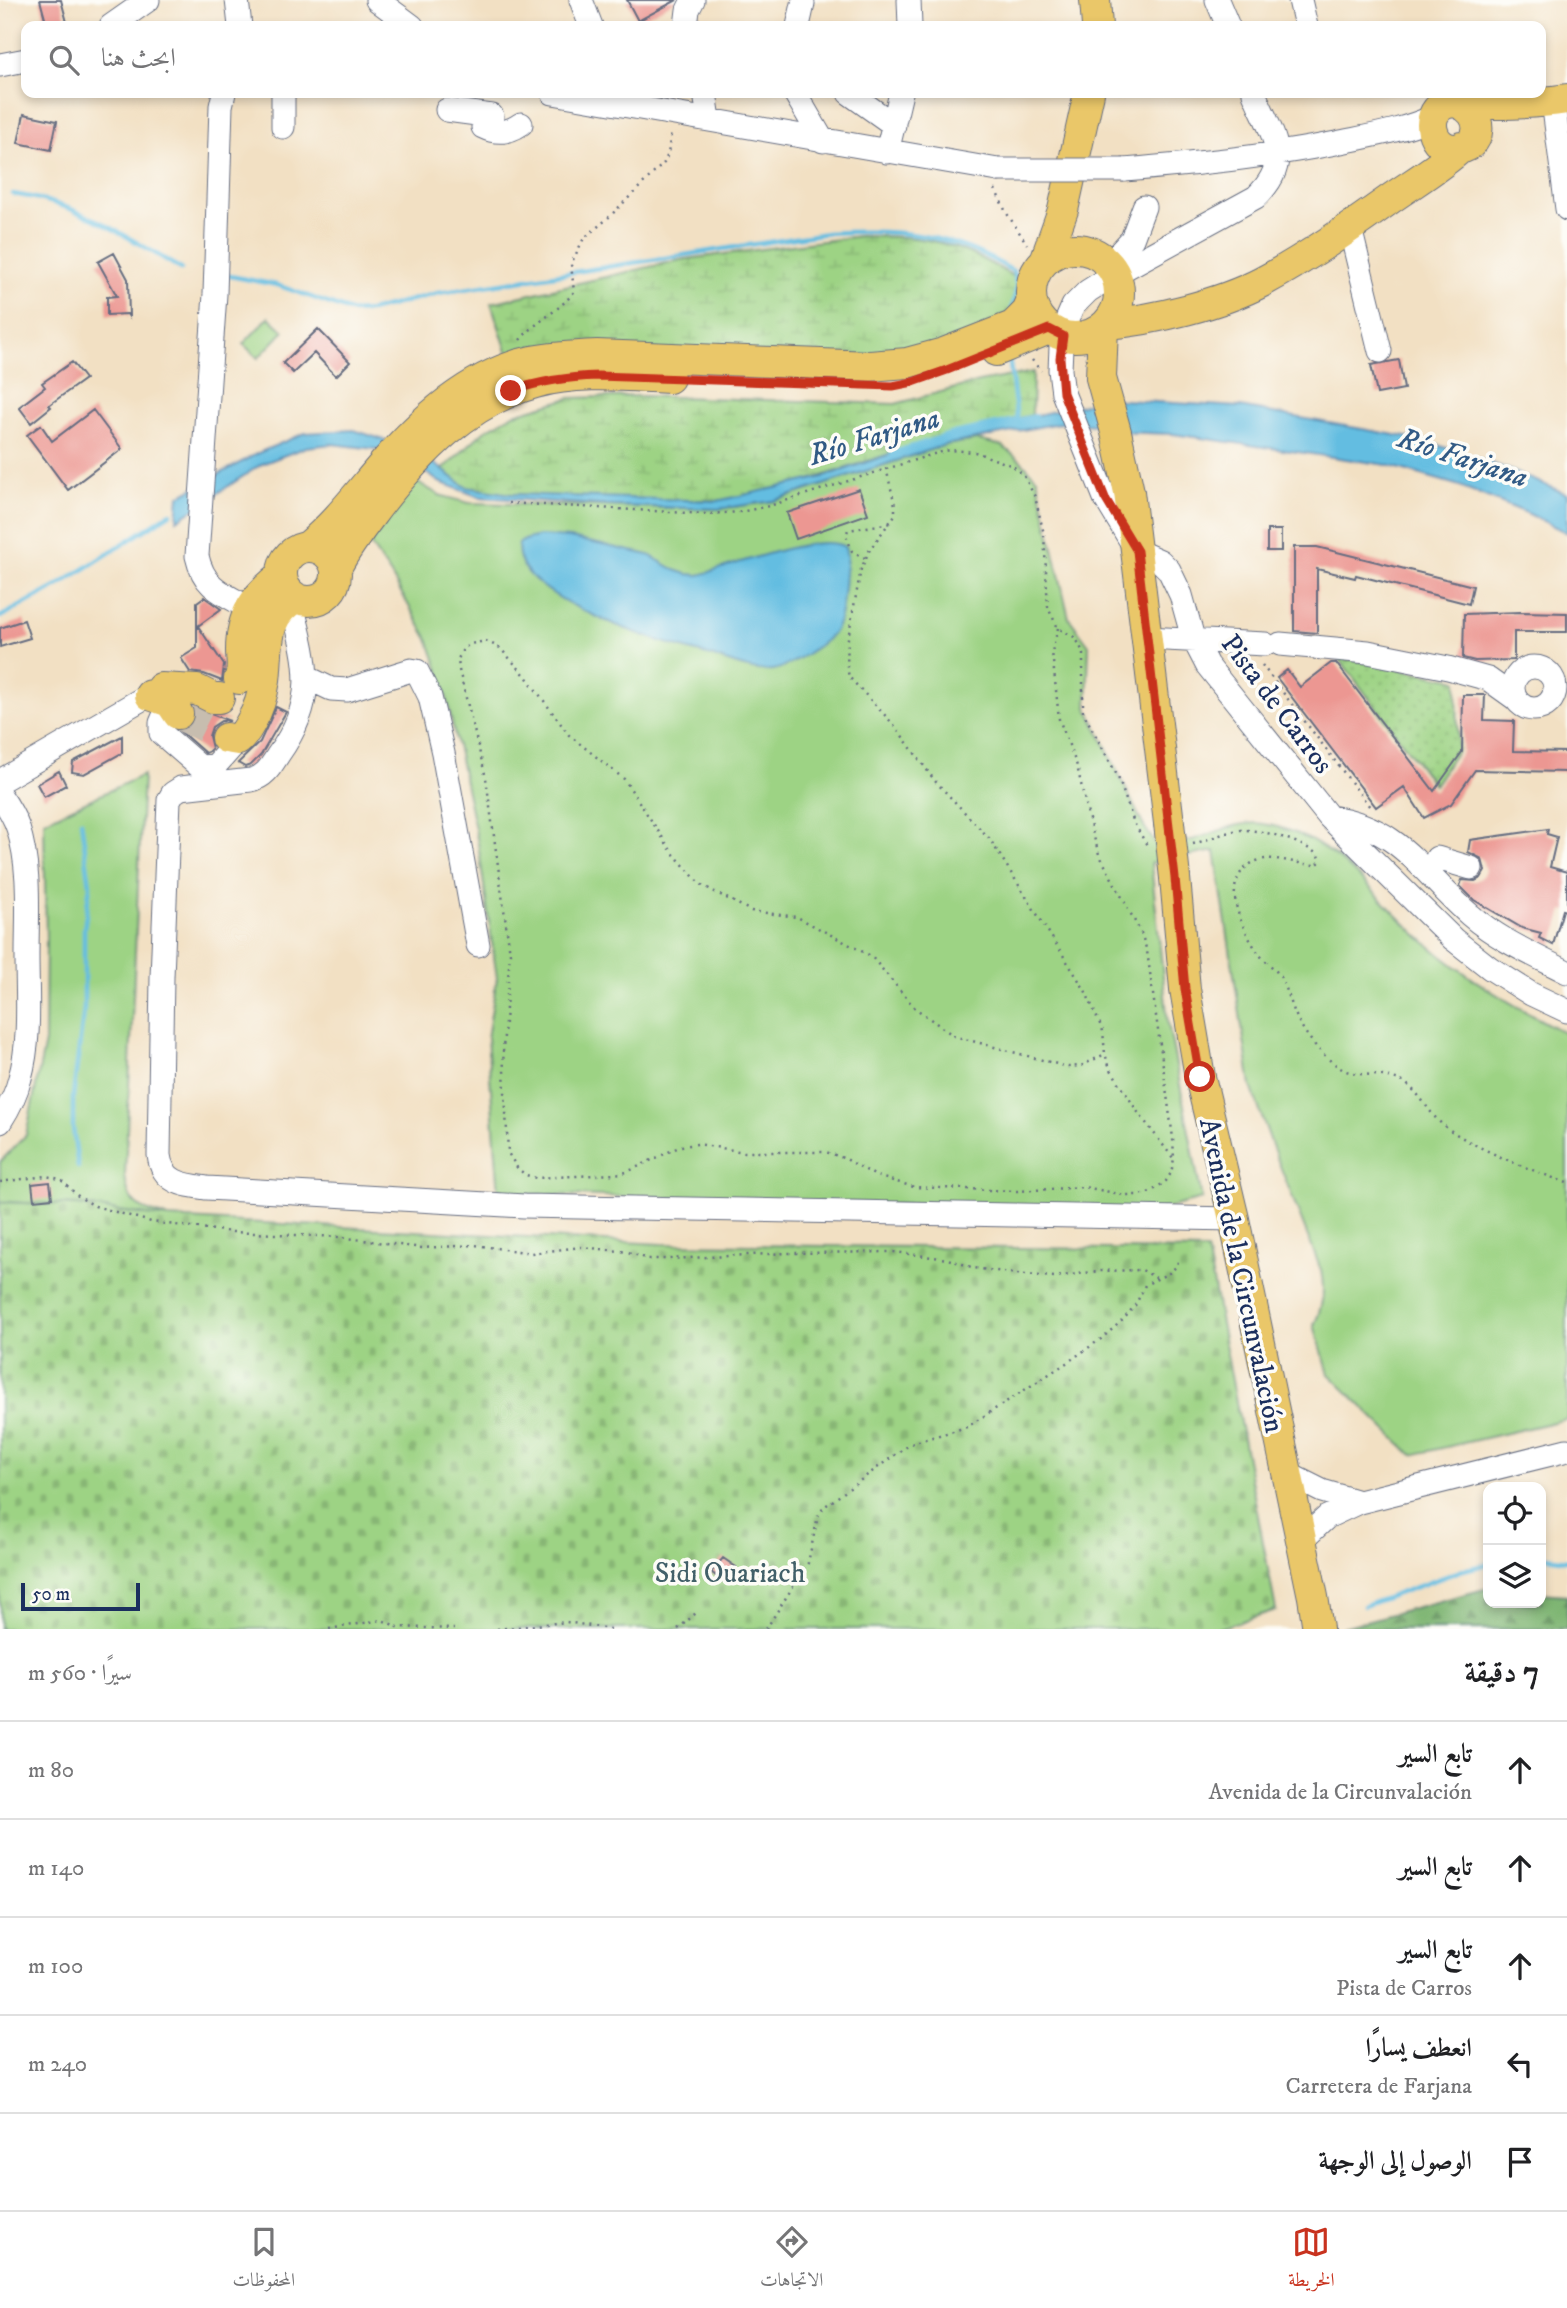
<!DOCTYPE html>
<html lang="ar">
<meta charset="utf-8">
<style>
body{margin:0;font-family:"IM FELL DW Pica",Amiri,serif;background:#f6f6f6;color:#202124;direction:rtl}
.controls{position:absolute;right:21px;bottom:21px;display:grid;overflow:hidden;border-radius:14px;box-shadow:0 4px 10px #0003}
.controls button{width:63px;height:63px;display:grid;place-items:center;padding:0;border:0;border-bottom:2px solid #e0e0e0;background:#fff;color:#202124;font:35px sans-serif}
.scale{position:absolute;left:21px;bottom:18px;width:119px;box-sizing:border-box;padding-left:7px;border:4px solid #1b2f5e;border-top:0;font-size:19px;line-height:24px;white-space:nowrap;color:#1b2f5e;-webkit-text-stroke:5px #fdfcf7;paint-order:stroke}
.stop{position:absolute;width:21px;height:21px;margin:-16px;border:5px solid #c8321e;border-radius:50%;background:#fff}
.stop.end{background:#c8321e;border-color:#fff;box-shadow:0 2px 7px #0008}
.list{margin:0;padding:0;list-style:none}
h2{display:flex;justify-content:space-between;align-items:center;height:91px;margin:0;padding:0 28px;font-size:30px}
h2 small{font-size:23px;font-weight:400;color:#757577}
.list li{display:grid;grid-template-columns:46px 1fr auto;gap:21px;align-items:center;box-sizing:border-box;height:98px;padding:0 28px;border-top:2px solid #e0e0e0}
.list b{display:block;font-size:26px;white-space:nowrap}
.list p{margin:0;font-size:23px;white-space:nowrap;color:#757577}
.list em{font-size:23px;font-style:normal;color:#757577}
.icon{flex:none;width:38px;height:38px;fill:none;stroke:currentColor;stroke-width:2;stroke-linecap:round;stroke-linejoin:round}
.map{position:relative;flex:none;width:1567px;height:1629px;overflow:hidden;direction:ltr}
.search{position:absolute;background:#fff;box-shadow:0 4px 10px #0003;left:21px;right:21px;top:21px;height:77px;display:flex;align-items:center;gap:18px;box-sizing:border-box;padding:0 24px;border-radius:14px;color:#757577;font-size:26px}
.sheet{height:581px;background:#fff}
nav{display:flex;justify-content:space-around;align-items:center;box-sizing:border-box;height:98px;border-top:2px solid #e0e0e0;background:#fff;font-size:19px;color:#757577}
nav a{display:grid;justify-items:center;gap:4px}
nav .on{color:#c8321e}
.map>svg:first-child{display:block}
</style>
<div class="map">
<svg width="1567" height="1629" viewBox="0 0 1567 1629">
<defs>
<pattern id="forest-firs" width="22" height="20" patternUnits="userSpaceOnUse" patternTransform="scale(1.75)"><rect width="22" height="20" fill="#7eb572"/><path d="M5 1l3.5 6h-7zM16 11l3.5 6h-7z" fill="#669461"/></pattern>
<pattern id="wetland-marsh" width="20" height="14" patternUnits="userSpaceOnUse" patternTransform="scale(1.75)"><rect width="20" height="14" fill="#9dd384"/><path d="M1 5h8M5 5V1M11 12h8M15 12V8" fill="none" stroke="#87b574"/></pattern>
<pattern id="cemetery-stones" width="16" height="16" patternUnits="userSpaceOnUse" patternTransform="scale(1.75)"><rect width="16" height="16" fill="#9dd384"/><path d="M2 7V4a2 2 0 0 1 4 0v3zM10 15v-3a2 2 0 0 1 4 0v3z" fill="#87b574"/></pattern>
<pattern id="park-dots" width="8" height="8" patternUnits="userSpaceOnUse" patternTransform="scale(1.75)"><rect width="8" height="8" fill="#9dd384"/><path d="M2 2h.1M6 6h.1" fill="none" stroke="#87b574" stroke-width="1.8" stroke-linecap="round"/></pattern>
</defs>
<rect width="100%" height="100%" fill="#fdfcf7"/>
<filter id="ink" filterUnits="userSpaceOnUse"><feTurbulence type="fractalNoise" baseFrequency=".0143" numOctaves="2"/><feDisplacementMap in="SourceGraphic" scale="14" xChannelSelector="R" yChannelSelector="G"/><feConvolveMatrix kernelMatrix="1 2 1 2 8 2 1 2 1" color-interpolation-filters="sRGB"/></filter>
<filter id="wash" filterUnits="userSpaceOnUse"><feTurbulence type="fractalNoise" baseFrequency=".00686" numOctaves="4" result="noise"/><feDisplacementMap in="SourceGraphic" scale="28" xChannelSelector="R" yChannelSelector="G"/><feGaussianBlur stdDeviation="1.57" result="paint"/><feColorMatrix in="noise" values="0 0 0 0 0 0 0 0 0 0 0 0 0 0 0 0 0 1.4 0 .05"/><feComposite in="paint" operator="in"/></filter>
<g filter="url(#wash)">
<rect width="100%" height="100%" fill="#f2e0c3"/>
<path fill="#9dd384" stroke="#5c8171" stroke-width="2" d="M269 317 284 331 258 358 243 344Z
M978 440 1002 446 1020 460 1037 478 1069 618 1089 645 1087 707 1142 823 1156 845C1168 844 1181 843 1192 840 1216 833 1239 820 1264 824 1338 837 1373 897 1425 942 1470 981 1514 1006 1567 1034V1419L1412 1455 1329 1374 1314 1325C1323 1306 1325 1291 1321 1270L1273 1148 1251 1086 1215 851 1151 863 1168 1023 1202 1199 1152 1212 499 1193 487 1038 497 978 478 843 444 685 428 639 391 575 370 544 416 481 439 495 469 503 719 509 774 501 945 445Z
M143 775 125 1175C128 1209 140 1207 168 1218L76 1205 0 1202V1162L26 1135 45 1042 46 940 44 821Z"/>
<path fill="url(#forest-firs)" stroke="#4c7268" stroke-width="2" d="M1488 1588V1603H1541V1593L1567 1595V1629H1343V1627Z"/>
<path fill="url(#wetland-marsh)" stroke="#5c8171" stroke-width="2" d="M860 236C878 237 896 236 914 238 953 242 987 260 1019 280L1022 301 1010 325 907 355 509 357 491 303 680 260Z
M1033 372 1032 415 954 433 776 491 717 501 588 498 493 493 466 487 439 473 484 431 514 414 570 398 643 396 895 404 979 382Z"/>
<path fill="url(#cemetery-stones)" stroke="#5c8171" stroke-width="2" d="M0 1202 76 1205 168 1218 662 1244 1207 1250 1276 1610 1217 1629H0Z"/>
<path fill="url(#park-dots)" stroke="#5c8171" stroke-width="2" d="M1338 657 1457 680 1458 750 1434 785Z"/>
<path fill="#63bde1" stroke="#3f76a0" stroke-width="2" d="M1107 399 1240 407 1423 440 1505 468 1567 494V533L1529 514 1460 486 1387 465 1173 434 1116 432 1100 425 1059 423 945 445 774 501 719 509 613 506 480 497 439 482 409 460 384 450 332 444 306 447 262 464 177 520 179 496 258 453 305 433 354 430 417 451 466 487 511 494 717 501 823 477 937 438Z
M539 536 570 538 649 555 675 570 687 574 699 575C729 567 820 531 845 547L847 557C844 575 844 616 835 630 829 642 787 668 773 670 754 673 729 662 711 656 670 645 507 598 519 543L527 539Z"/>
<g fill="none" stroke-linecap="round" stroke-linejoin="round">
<path stroke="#63bde1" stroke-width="4.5" d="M13 194C79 203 126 236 181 269
M225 275 277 285 353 312 370 311 438 293 827 233C899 229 949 232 1013 271L1017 287 1012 308
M1009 357 1017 419
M892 453 954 433 1036 416
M0 617 56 587 171 513
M78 1167 73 1128V1096L84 1008V929L90 885 81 821
M1541 1556 1567 1560
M1364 1606 1463 1570 1488 1564"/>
</g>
<g id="blocks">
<path fill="#ec9792" d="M40 0H61L68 26H47Z
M627 0H677L638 21Z
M24 114 57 121 51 150 18 143Z
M114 253 128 279 129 317 127 314 107 315V297L117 296 98 262Z
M318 329 350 362 336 376 314 353 293 373 283 363Z
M1399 360 1404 389 1377 394 1371 365Z
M72 362 85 379 49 405 51 407 31 423 19 407 45 387 42 383Z
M93 410 122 449 68 490 27 435 41 425 52 441Z
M859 489 868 514 796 539 787 513Z
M1267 530H1281V551H1267Z
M1294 547H1317L1473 586 1469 604 1356 575 1355 578 1317 569V633L1294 631Z
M204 597 221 609 198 626 224 665 222 681 204 674 190 672 181 658 197 648V602Z
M1521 612 1567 613V632H1514V660L1475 661 1463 658 1464 614Z
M24 620 30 638 0 647V628Z
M1331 663H1336L1434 791 1462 752 1463 695H1485L1484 720 1514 721 1513 751 1567 752V772L1475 770 1451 804 1424 818 1404 787 1376 807 1277 678 1287 670 1300 687Z
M276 707 286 712 261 755 251 765 245 767 238 763 260 742Z
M194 708 230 721H221L212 727 209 736 212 748 208 752 205 753 180 731 188 728 193 722Z
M122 736V753L84 774 72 772 73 762Z
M59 771 66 785 44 797 37 784Z
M1548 829 1547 834 1557 837 1550 867 1567 872V911L1563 910 1553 945 1539 938 1541 933 1522 928 1474 900 1460 886 1462 880 1475 881 1481 878 1485 871 1482 859 1468 852 1470 840Z
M50 1182 52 1198 34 1200 32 1184Z
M723 1558 736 1567 724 1582 711 1572Z"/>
</g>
</g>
<g filter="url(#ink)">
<use href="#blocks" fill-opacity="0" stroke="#666d81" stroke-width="2"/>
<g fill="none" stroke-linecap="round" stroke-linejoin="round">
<path stroke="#c7bdaf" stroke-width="30" stroke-dasharray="30 15" stroke-linecap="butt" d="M178 714 226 738"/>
<defs>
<path id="minor" d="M237 0 240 26
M377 0 412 26
M581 0 591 26
M909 0 910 26
M1217 0 1228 26
M1300 0 1306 26
M111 26 148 0
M686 26 688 10 693 0
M798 26 803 4
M0 65 26 60
M224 93 221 106 215 294 197 556C204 588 222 593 249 608
M553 93 998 170
M705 93 709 119
M795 93 823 141
M849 93 894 125
M1254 93C1271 134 1295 160 1256 197L1115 274 1088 291 1073 306 1066 322 1061 347 1060 370 1063 393 1105 498 1137 551 1160 561 1169 570 1181 595 1193 638 1207 665 1329 817 1453 939 1490 968 1531 994 1567 1011
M1553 101 1567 209
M447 110 492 116
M283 127V93
M483 127C497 134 508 133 521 124
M887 152 901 93
M1124 170C1195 164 1265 157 1336 143 1369 136 1402 131 1433 117
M1350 228 1380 351
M1109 264 1132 239 1144 207
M291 601C307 663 319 698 278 755 271 766 265 777 251 780L181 788 173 793 169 800 162 977 159 1155C162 1183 184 1185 207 1188L524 1206 1234 1219
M1146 638 1265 644
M1280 644 1368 652 1448 668 1488 679 1516 699
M1513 688a21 21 0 1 1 42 0a21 21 0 1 1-42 0Z
M308 678 331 689 347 690 411 670 417 671 430 697 443 753 478 945
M170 702 161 723V733L200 767 215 766 238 740
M0 781 161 688
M0 795C7 805 14 816 18 828 31 868 27 914 27 956 27 996 31 1039 20 1078 16 1095 9 1108 0 1122
M1329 817C1400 826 1421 872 1470 915 1499 940 1534 955 1567 972
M1437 858 1471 868
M1286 1473 1322 1491 1359 1502
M1301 1541 1327 1517 1359 1502 1567 1450"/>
<path id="major" d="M1095 0 1097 26
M1458 103C1485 112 1484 150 1454 149 1431 148 1424 116 1443 105 1456 98 1478 103 1492 104 1517 104 1542 103 1567 99
M1031 293a44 44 0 1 1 88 0a44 44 0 1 1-88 0Z
M1046 258 1063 210 1089 93
M1107 324C1154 320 1220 304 1262 282 1307 258 1351 227 1393 197 1416 181 1440 167 1462 147
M1103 327 1101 378 1116 432 1129 492 1169 823
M996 351 1049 329
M282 574a27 27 0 1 1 54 0a27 27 0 1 1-54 0Z
M307 547C335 524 357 495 380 468 420 421 470 374 532 361 554 357 575 356 597 355L870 366 907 363 944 353 1013 326 1027 312 1031 303
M336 568C347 546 363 526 378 506 420 452 467 402 535 383 578 371 625 376 669 378
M239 679C244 670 241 661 241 651 241 615 254 597 282 575
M161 688 197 690 213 698H219
M150 695 170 702 178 714
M226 738 238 740C244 735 247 729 251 722 258 710 263 694 265 680 269 649 262 615 296 598
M1175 878 1185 989 1200 1077 1234 1219 1313 1597 1318 1629"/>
</defs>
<use href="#minor" stroke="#666d81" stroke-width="25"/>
<use href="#major" stroke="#666d81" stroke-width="32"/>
<path stroke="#666d81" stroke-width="2.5" stroke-dasharray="2 5" stroke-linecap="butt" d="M995 189 1006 212 1027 244
M1024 283 1027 270
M520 340C536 321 558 312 574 292L571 264 584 238 606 220 664 163 668 154 671 131
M1032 360 1041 371
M886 468 895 505V515L870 549 861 569 848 638 847 667 849 677 895 726 935 781 989 838 1085 990 1103 1031 1105 1054 1110 1068 1137 1111 1173 1158
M508 503 707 514 740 512 769 506 937 453 950 450 975 452 1013 466 1024 476 1035 497 1044 534 1048 608 1058 628 1074 637 1080 645 1083 654V712L1118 777 1134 823 1148 847
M865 558 852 551 846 535 848 530 891 523
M1058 628 1052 652 1059 719 1077 766 1090 824 1099 854 1141 933 1147 951 1173 1138 1174 1159 1171 1173 1166 1181 1151 1192 1139 1195H1125L1084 1187 1017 1191 914 1187 876 1176 846 1159 826 1152H744L698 1144 681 1146 627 1172 615 1174 536 1178 526 1175 518 1169 508 1153 503 1049 510 953 486 778 459 670 458 659 463 649 470 644 486 641 500 648 525 675 569 735 624 779 672 852 700 884 751 911 797 917 871 956 915 1008 954 1036 1068 1067 1081 1066 1105 1054
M1262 665 1370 807
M1193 844C1208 840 1224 832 1240 830 1262 829 1302 841 1318 855L1320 862 1316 865C1294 865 1269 851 1249 865 1220 885 1242 928 1257 951 1263 961 1275 967 1281 978 1288 990 1291 1005 1297 1018 1306 1037 1324 1058 1342 1069 1357 1078 1382 1071 1403 1082 1422 1093 1429 1116 1447 1128 1480 1151 1529 1169 1567 1183
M0 1182 46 1176 60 1179 79 1197 95 1206 151 1222 232 1232 340 1237 422 1248 475 1245 531 1253 581 1247 628 1252 648 1259H669L788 1253 894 1252 948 1259 974 1268 1025 1275 1055 1277 1100 1271 1142 1270 1156 1278
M329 1629 382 1620 398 1627 454 1629
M497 1629 566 1622 610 1629
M678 1629 696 1613
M766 1629 808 1563 818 1516 824 1507 903 1449 915 1442 967 1427 1068 1362 1101 1339 1124 1319 1136 1304 1145 1285 1169 1273 1177 1266 1178 1261"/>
<use href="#minor" stroke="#fff" stroke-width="23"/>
<use href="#major" stroke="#eac769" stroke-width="30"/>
<defs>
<path id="minor-bridge" d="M998 170H1124"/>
<path id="major-bridge" d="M1169 823 1175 878"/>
</defs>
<use href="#minor-bridge" stroke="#666d81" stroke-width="25" stroke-linecap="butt"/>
<use href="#major-bridge" stroke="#666d81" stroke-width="32" stroke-linecap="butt"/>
<use href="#minor-bridge" stroke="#fff" stroke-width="23"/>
<use href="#major-bridge" stroke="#eac769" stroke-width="30"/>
</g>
</g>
<g fill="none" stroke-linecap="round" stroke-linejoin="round" filter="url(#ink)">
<path stroke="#c8321e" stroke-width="9" d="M511 391C540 381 567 377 598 376L893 386 913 382 947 370 1049 329 1063 336 1060 358 1063 393 1105 498 1137 551 1175 878 1185 989 1200 1077"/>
</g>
<g text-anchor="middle" stroke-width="7" stroke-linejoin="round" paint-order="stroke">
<g font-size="28" fill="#1b2f5e" stroke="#fdfcf7">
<text transform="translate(1278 703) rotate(53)" y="10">Pista de Carros</text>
<text transform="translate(1243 1275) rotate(78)" y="10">Avenida de la Circunvalación</text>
</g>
<g font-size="28" fill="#426069" stroke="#fdfcf7">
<text x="730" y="1582">Sidi Ouariach</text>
</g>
<g font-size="30" font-style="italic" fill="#315a85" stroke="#fdfcf7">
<text transform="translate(874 436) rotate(-17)" y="10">Río Farjana</text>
<text transform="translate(1463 457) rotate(18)" y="10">Río Farjana</text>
</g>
</g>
</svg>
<div class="controls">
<button><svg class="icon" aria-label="locate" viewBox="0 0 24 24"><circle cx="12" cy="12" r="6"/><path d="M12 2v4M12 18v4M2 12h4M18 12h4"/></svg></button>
<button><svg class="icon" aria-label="layers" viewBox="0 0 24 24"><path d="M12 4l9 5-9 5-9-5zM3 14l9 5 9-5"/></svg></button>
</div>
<div class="scale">50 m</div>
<div class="stop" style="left:1200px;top:1077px"></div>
<div class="stop end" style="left:511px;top:391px"></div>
<div class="search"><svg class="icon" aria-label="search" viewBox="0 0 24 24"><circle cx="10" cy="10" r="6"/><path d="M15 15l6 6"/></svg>ابحث هنا</div>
</div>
<section class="sheet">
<h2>7 دقيقة<small>سيرًا · 560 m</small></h2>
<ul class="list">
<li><svg class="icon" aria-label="ahead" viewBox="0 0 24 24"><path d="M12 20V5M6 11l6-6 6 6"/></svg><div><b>تابع السير</b><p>Avenida de la Circunvalación</p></div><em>80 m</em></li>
<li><svg class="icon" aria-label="ahead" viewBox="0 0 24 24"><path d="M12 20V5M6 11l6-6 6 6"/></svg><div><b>تابع السير</b></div><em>140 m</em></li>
<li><svg class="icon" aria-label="ahead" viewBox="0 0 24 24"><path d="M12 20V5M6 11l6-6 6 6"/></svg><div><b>تابع السير</b><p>Pista de Carros</p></div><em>100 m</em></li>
<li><svg class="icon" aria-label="left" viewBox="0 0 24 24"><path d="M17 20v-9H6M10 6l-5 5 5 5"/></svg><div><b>انعطف يسارًا</b><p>Carretera de Farjana</p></div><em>240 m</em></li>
<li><svg class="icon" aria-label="arrive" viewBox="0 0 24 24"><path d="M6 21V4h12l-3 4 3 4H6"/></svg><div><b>الوصول إلى الوجهة</b></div></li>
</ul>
</section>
<nav>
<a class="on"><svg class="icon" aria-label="map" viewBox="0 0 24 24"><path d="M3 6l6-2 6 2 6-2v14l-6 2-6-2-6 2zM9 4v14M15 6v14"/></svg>الخريطة</a>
<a><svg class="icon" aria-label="directions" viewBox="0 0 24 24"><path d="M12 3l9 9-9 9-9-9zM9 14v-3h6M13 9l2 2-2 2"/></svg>الاتجاهات</a>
<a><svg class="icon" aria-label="saved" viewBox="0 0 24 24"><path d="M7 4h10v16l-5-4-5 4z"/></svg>المحفوظات</a>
</nav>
